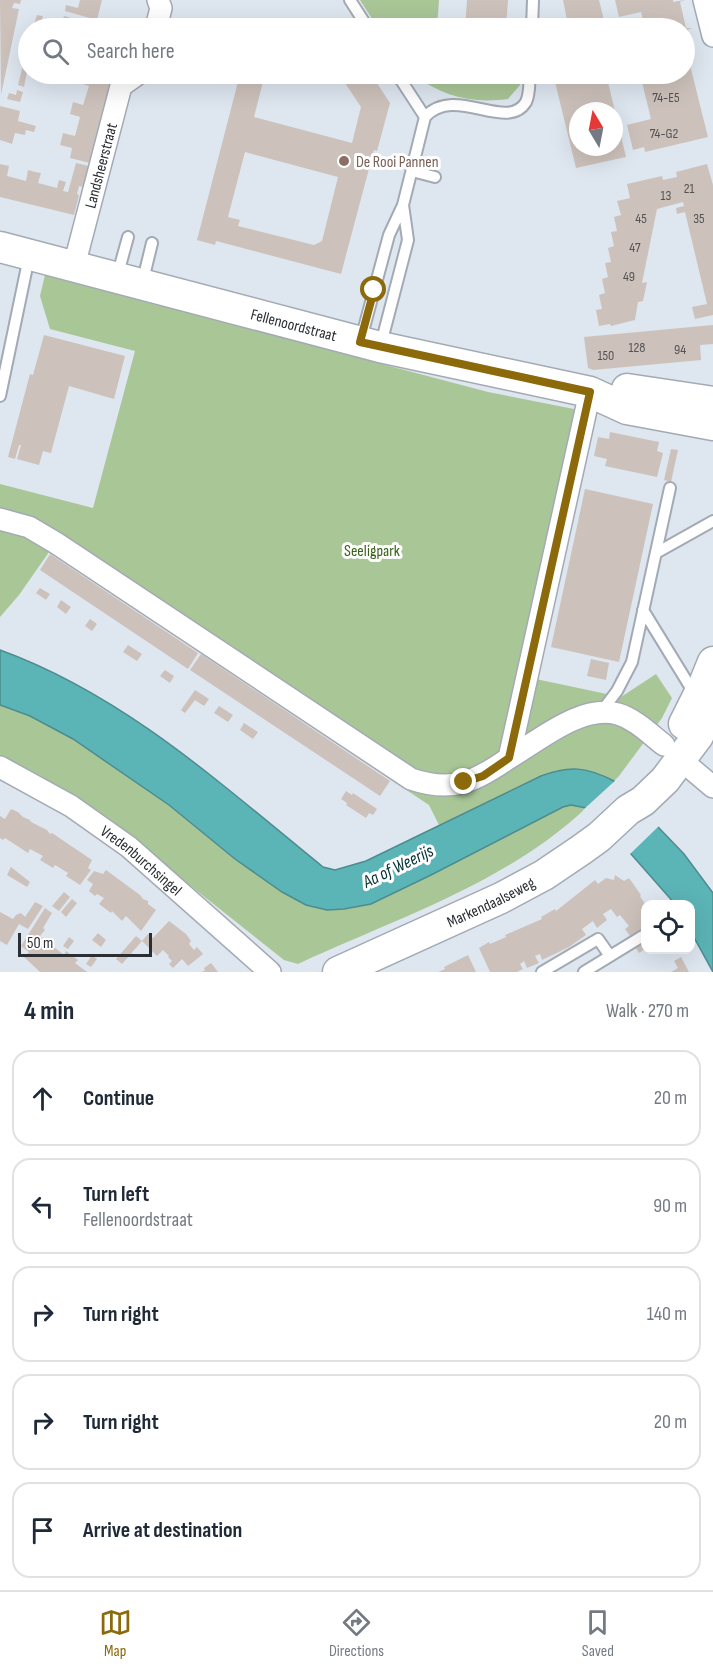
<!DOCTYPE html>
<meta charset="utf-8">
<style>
body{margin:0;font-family:"Sofia Sans Condensed",sans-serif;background:#f2f2f3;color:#1f2937}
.controls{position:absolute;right:18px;bottom:18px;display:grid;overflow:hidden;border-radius:12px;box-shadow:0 6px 24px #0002}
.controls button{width:54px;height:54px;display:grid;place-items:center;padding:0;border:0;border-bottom:2px solid #e0e1e3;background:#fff;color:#1f2937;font:30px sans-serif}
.compass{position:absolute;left:569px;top:102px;width:54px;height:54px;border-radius:50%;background:#fff;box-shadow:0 6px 24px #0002;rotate:350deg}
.scale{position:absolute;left:18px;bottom:15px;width:134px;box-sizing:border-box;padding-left:6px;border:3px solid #2b2e32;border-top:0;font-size:16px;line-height:21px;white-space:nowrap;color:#2b2e32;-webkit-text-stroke:4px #fff;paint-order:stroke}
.stop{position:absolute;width:18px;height:18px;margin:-14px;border:4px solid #8c6a0b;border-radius:50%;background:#fff}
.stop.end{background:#8c6a0b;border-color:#fff;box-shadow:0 2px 6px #0008}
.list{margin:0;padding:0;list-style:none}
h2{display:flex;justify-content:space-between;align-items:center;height:78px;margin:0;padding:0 24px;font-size:26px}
h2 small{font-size:20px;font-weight:400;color:#747a83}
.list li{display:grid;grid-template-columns:39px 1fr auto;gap:18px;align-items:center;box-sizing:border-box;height:96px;margin:0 12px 12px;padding:0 12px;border:2px solid #e0e1e3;border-radius:18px}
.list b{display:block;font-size:22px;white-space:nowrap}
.list p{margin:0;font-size:20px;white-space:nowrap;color:#747a83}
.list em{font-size:20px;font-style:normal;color:#747a83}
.icon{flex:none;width:33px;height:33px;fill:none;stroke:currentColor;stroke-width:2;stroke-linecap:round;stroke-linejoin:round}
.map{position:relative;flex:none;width:713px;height:972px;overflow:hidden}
.search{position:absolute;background:#fff;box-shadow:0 6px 24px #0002;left:18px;right:18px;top:18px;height:66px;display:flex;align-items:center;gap:15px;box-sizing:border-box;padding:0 21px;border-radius:33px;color:#747a83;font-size:22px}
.sheet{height:618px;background:#fff}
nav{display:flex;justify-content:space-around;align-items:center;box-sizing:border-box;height:84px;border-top:2px solid #e0e1e3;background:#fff;font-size:16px;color:#747a83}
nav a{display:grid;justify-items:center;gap:3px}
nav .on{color:#8c6a0b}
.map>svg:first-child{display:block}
</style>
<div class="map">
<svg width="713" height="972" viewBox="0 0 713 972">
<rect width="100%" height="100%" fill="#dee6f0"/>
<path fill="#a9c697" d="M360 0H439L437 28H378Z
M412 74H523L520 85 508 99C470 104 443 96 412 74Z
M45 275 488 392 579 410 531 678 621 697 656 674 672 698 662 718 619 776 614 781 606 777 558 770 541 776 439 825 429 805 49 552 19 595 0 617V484L93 508 135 351 50 329 40 296Z
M0 705 30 716 73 739 169 805 235 859 282 892 306 905 371 904 431 875 563 807 571 805 586 808C505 884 397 918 298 964L284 960 114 825 0 760Z"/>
<path fill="#5bb4b6" stroke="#4d8c8e" stroke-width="1.5" d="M0 650C124 695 222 785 323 867L335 870 366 861 541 776C570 765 587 767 614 781L684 854 713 893V972L691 932 690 904H675L631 854 586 808 571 805 563 807 431 875 371 904 344 909 327 910 306 905 282 892 235 859 169 805 73 739 30 716 0 705Z"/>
<path fill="#dee6f0" d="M617 779 660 825 628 856 583 810Z"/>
<path fill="#cdc2bb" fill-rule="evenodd" d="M0 0H21L20 4 14 3 12 8 19 9 1 95Z
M80 0H102L97 20 65 11 66 5 78 8Z
M467 0H508L506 28H465Z
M563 0H599L606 28H563L562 21 567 20Z
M615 0H673V2L685 0 680 2 686 28H692L687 30 694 58 689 59V61L708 137 645 152 644 147 633 150 627 125 651 119 640 74H684V28H645L641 12 619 17Z
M37 15 43 16 39 28H33Z
M64 16 96 25 95 28H73V26L62 22Z
M23 65 28 66 24 87 18 85Z
M81 74H113L90 163 70 158 72 148 60 145 63 133 75 136 80 117 70 114 73 102 83 105 89 86 79 83Z
M240 74H265L254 117 352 143 361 107 339 74H371L390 103 377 151 374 150 341 274 216 241 215 245 197 240ZM245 152 338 177 322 241 314 245 238 226 240 220 228 217Z
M566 74H606L626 157 576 168 555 82 567 79ZM578 111H614V147H578Z
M17 90 23 92 20 102 7 99 9 93 16 95Z
M0 106 20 111 18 121 36 126 34 132 26 130 25 135 15 133 12 144 0 140Z
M76 163 93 167 87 188 79 186 77 194 79 195 74 215 0 197V164L9 166 7 176 26 181 28 170 35 172 41 173 38 183 57 188 59 180 66 182 63 191 68 192Z
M707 164 713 185V315L695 319 692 307 707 304 685 212 677 214 676 208 684 206 683 202 657 209 642 283 647 282 643 301 638 302 635 320 611 326 610 324 599 326 596 310 602 309 599 295 605 293 602 279 608 277 605 263 611 262 608 248 614 246 611 232 617 231 614 217 621 215 617 201 630 198 627 184 662 176 663 180 677 177 676 172Z
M713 325V344L700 345 701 360 593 370 588 368 584 337Z
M44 335 125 356 114 399 69 386 51 453 43 451 39 465 17 459 21 445H19L15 459 8 457 30 374 33 375Z
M610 432 659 442 657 451 663 453 657 477 605 466 607 459 594 456 598 437 609 439Z
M671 449 678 450 671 482 664 480Z
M585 489 653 504 619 662 551 647Z
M50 554 198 653 188 669 40 570Z
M40 588 50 594 46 600 36 593Z
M61 600 71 607 66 614 57 607Z
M90 619 97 624 92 631 85 626Z
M128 645 142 654 137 661 123 652Z
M201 654 390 781 380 796 190 670Z
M591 659 609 663 606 680 587 676Z
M165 670 174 676 170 683 160 676Z
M195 690 209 699 204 706 195 700 185 713 181 710Z
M219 706 233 715 228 722 214 713Z
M244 723 258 732 253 739 240 730Z
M346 791 352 795 353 793 377 809 373 815 369 813 366 818 346 805 347 803 341 799Z
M11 809 18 812 23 817 30 820 31 822 47 830 50 834 52 833 92 860 88 868 91 870 80 885 66 876 68 873 55 865 53 868 40 860 43 856 30 849 28 853 5 838 3 840 0 838V816L5 819Z
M11 867 30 882 27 887 7 875Z
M106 870 140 895 143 899 148 901V904L156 910 141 931 126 916 122 921 112 911 111 913 99 904 104 898 97 894 95 896 89 891 93 884 87 880 94 871 103 874Z
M615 875 624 881 629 878 641 895 640 896 645 904V929L632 939 625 929 629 926 620 915 617 917 611 909 603 914 607 920 597 928 593 921 582 929 586 935 569 947 542 960 540 954 535 956 539 963 527 968 524 961 520 964 523 969 517 972H490L479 948 489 942 490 944 506 937 505 935 542 919 541 917 555 909 556 911 595 880 598 884 606 878 614 880Z
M64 892 70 897 59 911 52 906Z
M72 899 77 903 66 917 61 912Z
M35 902 43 906 28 929 19 924 7 945 0 941V912L13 919 16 915 21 913 25 917Z
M45 908 52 913 43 928 45 930 40 936 64 955 66 951 78 960 75 963 87 972H40L24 957 29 952 21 946Z
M169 921 186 934 191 941 189 944 194 950 197 947 203 954 188 966 182 959 173 968 169 964 172 961 168 957 169 956 163 950 157 956 142 941 122 964 116 959 136 936 142 941 148 934 153 938Z
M98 933 106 940 101 947 92 940Z
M645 936V949L639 953 633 943Z
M69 937 74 941 68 949 63 946Z
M92 955 97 959 91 967 86 964Z
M468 955 476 972H438L445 969 444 967Z
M681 957 689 972H671L678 968 674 961Z
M211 963 218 972H202L205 970 204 968Z"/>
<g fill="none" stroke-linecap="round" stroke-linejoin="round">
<defs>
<path id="lane" d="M350 0 368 28
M532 28 533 0
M397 74 425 117
M412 171 435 177
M117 277 128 237
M142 284 152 243
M361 339 389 235 403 205 425 117C455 84 507 133 526 102 530 94 529 82 530 74
M381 344 408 240 403 205
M0 396 29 257
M656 553 713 521
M643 610 694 693
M601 712 617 691 632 662 670 488
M542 972 598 939 610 956
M584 972 646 934"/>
<g id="street">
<path d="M704 0 713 36"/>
<path d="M156 28 161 8 158 0"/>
<path id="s1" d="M74 266 121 86 138 74"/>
<path d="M0 519 29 527 56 543 411 779C452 793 475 782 509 758L590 392"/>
<path d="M509 758C540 740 581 704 618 714 635 719 651 735 664 745"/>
<path d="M681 760 713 787"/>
<path id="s2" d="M0 767 71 806 129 847 270 972"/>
</g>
<g id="secondary">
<path id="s3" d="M0 247 380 347 590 392 627 409 713 425"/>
<path d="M627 389 713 402"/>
<path d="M684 724 704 684 713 662"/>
<path id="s4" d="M338 972 501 898 544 875 581 850 599 837 628 810 643 801 665 780 698 736 713 706"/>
</g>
</defs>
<use href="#lane" stroke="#a3aab4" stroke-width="14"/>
<use href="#street" stroke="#a3aab4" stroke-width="24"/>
<use href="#secondary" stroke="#a3aab4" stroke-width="33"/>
<use href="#lane" stroke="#fff" stroke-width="10"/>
<use href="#street" stroke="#fff" stroke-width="21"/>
<use href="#secondary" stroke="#fff" stroke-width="30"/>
</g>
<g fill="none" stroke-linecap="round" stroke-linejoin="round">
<path stroke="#8c6a0b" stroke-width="8" d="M374 290 360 342 590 392 509 758 483 776 464 782"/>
</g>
<circle fill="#8d6e63" stroke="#fff" stroke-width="2" cx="344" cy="161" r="6"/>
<g text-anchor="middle" stroke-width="6" stroke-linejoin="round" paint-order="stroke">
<g font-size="14" fill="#545354">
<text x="666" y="102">74-E5</text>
<text x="664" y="138">74-G2</text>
<text x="689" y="193">21</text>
<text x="666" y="200">13</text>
<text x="641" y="223">45</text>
<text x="699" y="223">35</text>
<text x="635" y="252">47</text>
<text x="629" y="281">49</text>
<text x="637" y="352">128</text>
<text x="680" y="354">94</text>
<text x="606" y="360">150</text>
</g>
<g font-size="16" fill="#785e54" stroke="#fff" text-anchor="start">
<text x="356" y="167">De Rooi Pannen</text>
</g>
<g font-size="16" fill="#2b2e32" stroke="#fff">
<text dy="6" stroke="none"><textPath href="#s1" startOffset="104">Landsheerstraat</textPath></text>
<text dy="6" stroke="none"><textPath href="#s3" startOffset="304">Fellenoordstraat</textPath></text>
<text dy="6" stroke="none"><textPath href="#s2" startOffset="170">Vredenburchsingel</textPath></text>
<text dy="6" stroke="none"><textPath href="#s4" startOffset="168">Markendaalseweg</textPath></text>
</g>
<g font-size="16" fill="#386215" stroke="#fff">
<text x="372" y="556">Seeligpark</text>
</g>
<g font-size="18" font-style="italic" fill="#063334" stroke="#fff">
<text transform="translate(398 866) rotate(-26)" y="6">Aa of Weerijs</text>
</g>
</g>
</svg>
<div class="controls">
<button><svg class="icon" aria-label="locate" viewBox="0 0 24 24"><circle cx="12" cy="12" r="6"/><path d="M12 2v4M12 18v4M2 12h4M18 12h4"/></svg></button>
</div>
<svg class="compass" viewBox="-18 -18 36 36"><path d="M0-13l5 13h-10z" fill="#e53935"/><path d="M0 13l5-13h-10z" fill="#747a83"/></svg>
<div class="scale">50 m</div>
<div class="stop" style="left:374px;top:290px"></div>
<div class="stop end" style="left:464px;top:782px"></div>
<div class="search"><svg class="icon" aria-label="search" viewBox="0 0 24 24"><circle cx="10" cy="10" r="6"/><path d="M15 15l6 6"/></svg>Search here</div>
</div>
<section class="sheet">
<h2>4 min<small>Walk · 270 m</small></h2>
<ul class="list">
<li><svg class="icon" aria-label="ahead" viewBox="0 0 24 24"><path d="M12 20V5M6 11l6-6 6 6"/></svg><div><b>Continue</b></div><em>20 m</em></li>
<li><svg class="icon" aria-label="left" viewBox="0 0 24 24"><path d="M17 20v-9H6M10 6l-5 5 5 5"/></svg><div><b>Turn left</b><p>Fellenoordstraat</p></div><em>90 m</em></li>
<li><svg class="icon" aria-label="right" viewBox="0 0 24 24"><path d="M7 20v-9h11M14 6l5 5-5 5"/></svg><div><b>Turn right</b></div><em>140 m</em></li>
<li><svg class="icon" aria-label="right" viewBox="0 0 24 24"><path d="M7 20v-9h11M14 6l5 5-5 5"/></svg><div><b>Turn right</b></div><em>20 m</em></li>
<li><svg class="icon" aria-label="arrive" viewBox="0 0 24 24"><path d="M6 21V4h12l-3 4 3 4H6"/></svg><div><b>Arrive at destination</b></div></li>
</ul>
</section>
<nav>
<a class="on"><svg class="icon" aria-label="map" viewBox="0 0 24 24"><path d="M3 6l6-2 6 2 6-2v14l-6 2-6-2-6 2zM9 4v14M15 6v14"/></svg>Map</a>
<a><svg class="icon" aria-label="directions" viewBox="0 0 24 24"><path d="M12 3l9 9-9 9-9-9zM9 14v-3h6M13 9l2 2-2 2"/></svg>Directions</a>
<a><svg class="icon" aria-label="saved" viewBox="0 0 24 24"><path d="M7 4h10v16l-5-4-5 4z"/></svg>Saved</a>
</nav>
